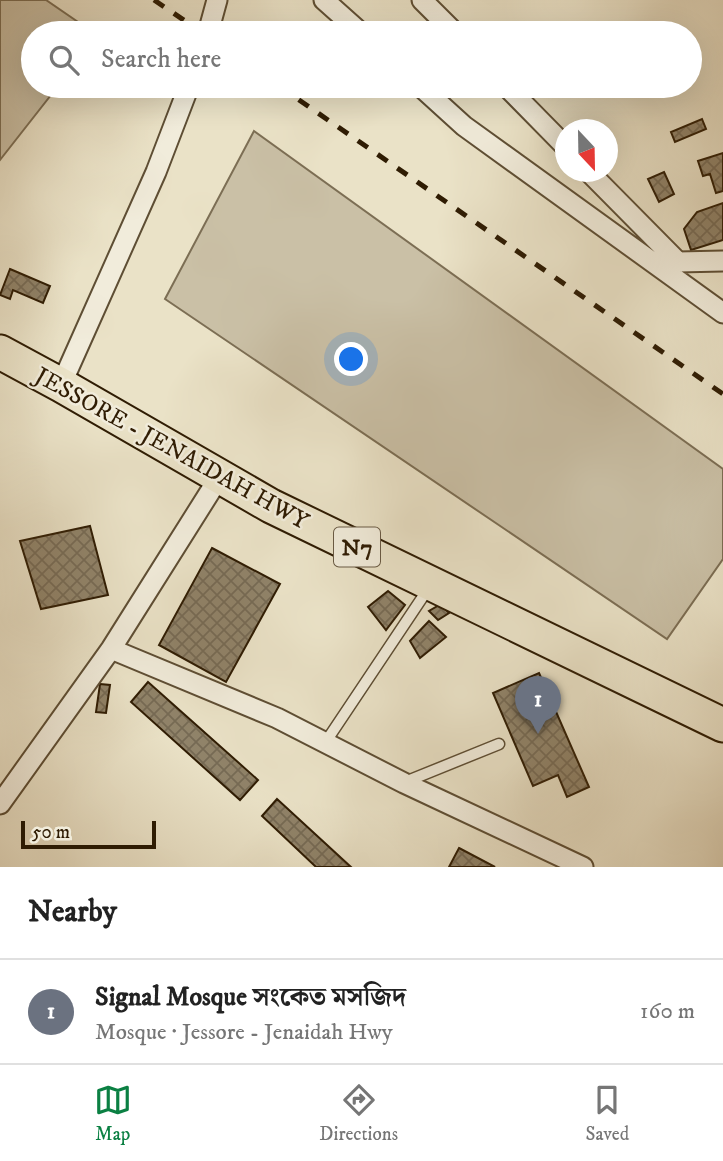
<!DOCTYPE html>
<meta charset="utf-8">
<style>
body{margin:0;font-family:"IM FELL DW Pica","Noto Serif Bengali",serif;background:#f2f2f2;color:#222}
.compass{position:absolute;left:555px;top:119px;width:63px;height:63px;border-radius:50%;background:#fff;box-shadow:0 7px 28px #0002;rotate:158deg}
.scale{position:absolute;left:21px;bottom:18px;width:135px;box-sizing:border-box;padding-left:7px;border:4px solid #2f1c03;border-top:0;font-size:19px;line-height:24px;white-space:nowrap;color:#2f1c03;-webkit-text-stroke:5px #f1ecdb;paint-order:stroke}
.you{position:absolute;left:352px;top:360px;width:24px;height:24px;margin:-18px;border:5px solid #fff;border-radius:50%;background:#1a73e8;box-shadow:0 0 0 10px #1a73e833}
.badge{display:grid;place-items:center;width:46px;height:46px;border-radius:50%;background:#0b8043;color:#fff;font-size:23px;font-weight:700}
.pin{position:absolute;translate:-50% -58px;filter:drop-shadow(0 2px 4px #0008)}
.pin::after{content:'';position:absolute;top:37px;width:24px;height:21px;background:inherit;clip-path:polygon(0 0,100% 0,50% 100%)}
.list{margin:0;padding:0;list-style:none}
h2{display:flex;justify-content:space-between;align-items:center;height:91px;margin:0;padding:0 28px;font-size:30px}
h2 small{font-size:23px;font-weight:400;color:#767676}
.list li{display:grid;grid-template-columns:46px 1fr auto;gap:21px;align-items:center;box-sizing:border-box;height:105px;padding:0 28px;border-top:2px solid #e0e0e0}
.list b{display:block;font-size:26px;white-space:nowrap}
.list p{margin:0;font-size:23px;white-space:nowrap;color:#767676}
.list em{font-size:23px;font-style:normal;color:#767676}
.icon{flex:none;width:38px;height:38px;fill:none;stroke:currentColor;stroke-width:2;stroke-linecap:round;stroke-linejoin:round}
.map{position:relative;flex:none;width:723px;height:867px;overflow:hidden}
.search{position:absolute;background:#fff;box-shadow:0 7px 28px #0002;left:21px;right:21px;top:21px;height:77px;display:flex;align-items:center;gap:18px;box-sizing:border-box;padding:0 24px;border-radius:38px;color:#767676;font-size:26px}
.sheet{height:196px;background:#fff}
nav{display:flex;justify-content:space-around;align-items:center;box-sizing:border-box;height:98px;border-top:2px solid #e0e0e0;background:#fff;font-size:19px;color:#767676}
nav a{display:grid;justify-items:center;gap:4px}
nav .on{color:#0b8043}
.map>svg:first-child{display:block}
</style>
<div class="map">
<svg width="723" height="867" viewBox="0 0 723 867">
<defs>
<pattern id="building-cross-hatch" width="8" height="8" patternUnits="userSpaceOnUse" patternTransform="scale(1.75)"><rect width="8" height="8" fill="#908369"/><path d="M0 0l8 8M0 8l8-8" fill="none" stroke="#766a54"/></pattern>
</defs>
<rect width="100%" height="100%" fill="#eae2c7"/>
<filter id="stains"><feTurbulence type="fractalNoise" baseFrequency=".00286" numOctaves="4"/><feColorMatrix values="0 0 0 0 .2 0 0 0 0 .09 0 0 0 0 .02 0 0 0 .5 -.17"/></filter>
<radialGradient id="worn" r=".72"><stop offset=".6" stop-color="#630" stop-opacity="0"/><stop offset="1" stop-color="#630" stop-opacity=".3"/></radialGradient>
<path fill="#cac0a6" stroke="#7c6e54" stroke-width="2" d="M0 0H46L94 33H33V86H58L0 160Z
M254 131 723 469V559L667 639 165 299Z"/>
<path fill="url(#building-cross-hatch)" stroke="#2f1c03" stroke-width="2" d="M702 119 706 129 675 142 671 132Z
M723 153V191L716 193 710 174 703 176 698 161Z
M664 172 674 194 659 202 648 179Z
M723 203V240L691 250 684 229 697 212Z
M10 269 50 286 43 303 13 290 10 299 0 295Z
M90 526 108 595 41 609 20 541Z
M212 548 280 584 226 682 159 645Z
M388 591 405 605 386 630 368 607Z
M441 604 449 613 438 620 429 611Z
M429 621 446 637 420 658 410 641Z
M539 673 589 787 567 797 558 775 533 786 493 693Z
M148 682 258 780 240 800 131 702Z
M100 684 110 685 106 713 96 712Z
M277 799 351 867H316L262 816Z
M459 848 495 867H449Z"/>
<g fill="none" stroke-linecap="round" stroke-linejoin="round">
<defs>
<path id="service" d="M325 743 428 589
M405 782 499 744"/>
<path id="minor" d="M324 0 361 33
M422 0 455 33
M208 33 217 0
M420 86 464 126 723 313
M506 86 566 147
M589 172 678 262 723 261
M61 385 156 172 189 86
M111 649 277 718 404 783 583 867
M0 804 111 649 220 476"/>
<path id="trunk" d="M0 352 61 385 271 506 723 725"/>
</defs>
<use href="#service" stroke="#5e4e34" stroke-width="13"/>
<use href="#minor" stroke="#5e4e34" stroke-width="23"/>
<use href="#trunk" stroke="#2f1c03" stroke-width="37"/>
<use href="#service" stroke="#f1ecdb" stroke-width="10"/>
<use href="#minor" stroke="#f1ecdb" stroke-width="19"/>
<use href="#trunk" stroke="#eae2c7" stroke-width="33"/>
<path stroke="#2f1c03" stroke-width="5" stroke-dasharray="12 12" stroke-linecap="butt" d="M154 0 203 33
M279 86 723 394"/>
</g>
<g text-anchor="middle" stroke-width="5" stroke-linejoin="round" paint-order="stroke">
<rect fill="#f1ecdb" stroke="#695a44" stroke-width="2" x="334" y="527.5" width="46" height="39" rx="5"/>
<g font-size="23" font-weight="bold" fill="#2f1c03">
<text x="357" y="555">N7</text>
</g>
<g font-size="24" fill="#2f1c03" stroke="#f1ecdb">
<text transform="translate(172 448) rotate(29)" y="8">JESSORE - JENAIDAH HWY</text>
</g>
</g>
<rect width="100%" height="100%" filter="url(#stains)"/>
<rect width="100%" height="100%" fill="url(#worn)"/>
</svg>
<svg class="compass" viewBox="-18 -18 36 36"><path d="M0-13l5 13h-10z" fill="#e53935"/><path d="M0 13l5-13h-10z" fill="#767676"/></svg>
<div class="scale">50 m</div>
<div class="you"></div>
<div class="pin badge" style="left:538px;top:734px;background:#6b7280">1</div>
<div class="search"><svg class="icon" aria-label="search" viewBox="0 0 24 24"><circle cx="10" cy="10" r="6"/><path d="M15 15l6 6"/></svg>Search here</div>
</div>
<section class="sheet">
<h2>Nearby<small></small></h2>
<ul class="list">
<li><span class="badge" style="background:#6b7280">1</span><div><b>Signal Mosque সংকেত মসজিদ</b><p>Mosque · Jessore - Jenaidah Hwy</p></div><em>160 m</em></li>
</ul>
</section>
<nav>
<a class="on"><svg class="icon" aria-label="map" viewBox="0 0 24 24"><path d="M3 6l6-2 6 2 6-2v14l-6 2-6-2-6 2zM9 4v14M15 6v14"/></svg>Map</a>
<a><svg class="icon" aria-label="directions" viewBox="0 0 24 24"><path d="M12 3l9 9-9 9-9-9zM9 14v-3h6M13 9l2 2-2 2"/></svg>Directions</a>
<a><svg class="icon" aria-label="saved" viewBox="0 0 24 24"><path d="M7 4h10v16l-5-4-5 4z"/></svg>Saved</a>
</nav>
